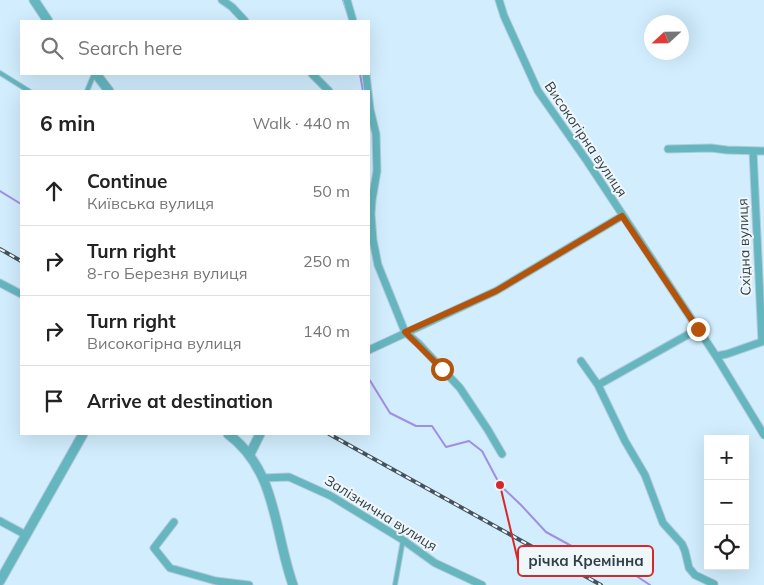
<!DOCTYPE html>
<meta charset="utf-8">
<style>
body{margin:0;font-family:Mulish,sans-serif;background:#f2f2f2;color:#222}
.controls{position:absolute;right:15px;bottom:15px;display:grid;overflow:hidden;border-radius:0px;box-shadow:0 5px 20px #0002}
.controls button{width:45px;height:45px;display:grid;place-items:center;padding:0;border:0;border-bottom:1px solid #e0e0e0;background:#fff;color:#222;font:25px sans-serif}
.compass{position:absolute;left:644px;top:15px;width:45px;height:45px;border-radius:50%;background:#fff;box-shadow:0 5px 20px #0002;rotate:248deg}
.stop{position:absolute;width:15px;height:15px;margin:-11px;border:4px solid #b45309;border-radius:50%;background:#fff}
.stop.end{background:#b45309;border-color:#fff;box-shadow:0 1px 5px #0008}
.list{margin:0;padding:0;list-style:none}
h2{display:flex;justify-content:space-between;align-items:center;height:65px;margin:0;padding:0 20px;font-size:21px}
h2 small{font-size:16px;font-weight:400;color:#767676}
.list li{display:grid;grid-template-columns:32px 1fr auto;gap:15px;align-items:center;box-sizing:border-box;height:70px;padding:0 20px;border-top:1px solid #e0e0e0}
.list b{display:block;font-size:19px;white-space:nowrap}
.list p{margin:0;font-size:16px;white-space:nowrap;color:#767676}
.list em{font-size:16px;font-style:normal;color:#767676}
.icon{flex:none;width:28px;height:28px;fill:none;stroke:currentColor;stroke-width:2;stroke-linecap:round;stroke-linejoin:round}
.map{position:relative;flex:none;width:764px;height:585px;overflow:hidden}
.search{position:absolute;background:#fff;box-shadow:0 5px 20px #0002;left:20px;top:20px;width:350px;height:55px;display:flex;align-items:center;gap:12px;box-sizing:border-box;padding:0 18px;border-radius:0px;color:#767676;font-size:19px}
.panel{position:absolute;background:#fff;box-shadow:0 5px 20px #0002;left:20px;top:90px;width:350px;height:345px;border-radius:0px}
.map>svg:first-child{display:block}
</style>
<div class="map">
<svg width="764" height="585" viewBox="0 0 764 585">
<rect width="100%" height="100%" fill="#d1edfe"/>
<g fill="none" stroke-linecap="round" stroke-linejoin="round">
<path stroke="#a08fe1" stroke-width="2" d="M343 0 347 12
M360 74 363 91
M0 191 21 204
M369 379 390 413 416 426H432L446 447 469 441 482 451 500 485 521 505 546 532 577 549 608 557 650 585"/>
<defs>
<path id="service" d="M0 73 29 91
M87 91 94 74
M395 585 403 540"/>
<path id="minor" d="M222 0 232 7 245 21
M347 0 353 21
M499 0 504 16 538 91 587 161 716 356 764 435
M312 74 329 91
M366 74 370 109 376 134 377 171 372 200 371 214 373 240 378 265 405 332 419 344 460 388 488 430 502 454
M668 149 711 148 727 150 764 151
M753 151 762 342
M0 283 21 294
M369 350 496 291 622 216
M716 356 727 354 764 341
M581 361 598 385 625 441 645 475 663 523 682 544 685 551 689 568 695 575 714 584
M598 385 698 329
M263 478 289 477 331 496 403 540 435 563 482 585
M0 521 26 535
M174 522 154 548 170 568 216 581 249 585"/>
<path id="tertiary" d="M34 0 48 21
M96 74 109 91
M228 434C277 470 274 532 293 585
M250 454 260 434
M0 581 83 434"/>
</defs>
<use href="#service" stroke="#b1cad9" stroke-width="6"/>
<use href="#minor" stroke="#b1cad9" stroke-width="9"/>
<use href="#tertiary" stroke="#b1cad9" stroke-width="11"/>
<use href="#service" stroke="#65b6bf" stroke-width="4"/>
<use href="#minor" stroke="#65b6bf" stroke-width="7"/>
<use href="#tertiary" stroke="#65b6bf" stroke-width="9"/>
<defs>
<path id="rail" d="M0 249 21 261
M329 434 601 585"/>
</defs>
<use href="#rail" stroke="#44535c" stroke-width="4"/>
<use href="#rail" stroke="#f0f7fb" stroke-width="2" stroke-dasharray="5.5" stroke-linecap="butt"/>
</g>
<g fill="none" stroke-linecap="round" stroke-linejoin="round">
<path stroke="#b45309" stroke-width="6" d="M442 369 405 332 496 291 622 216 698 329"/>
</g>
<g text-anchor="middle" stroke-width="4" stroke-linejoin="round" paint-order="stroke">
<g font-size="14" fill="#313f47" stroke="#f0f7fb">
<text transform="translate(586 139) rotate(56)" y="5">Високогірна вулиця</text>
<text transform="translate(744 247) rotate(-92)" y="5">Східна вулиця</text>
<text transform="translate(381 513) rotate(32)" y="5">Залізнична вулиця</text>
</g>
</g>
<path fill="none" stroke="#d62828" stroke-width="2" d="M500 485L518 561"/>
<circle fill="#d62828" stroke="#f0f7fb" stroke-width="2" cx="500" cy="485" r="5"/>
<rect fill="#f0f7fb" stroke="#d62828" stroke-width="2" x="518" y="546" width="135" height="30" rx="5"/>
<g font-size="15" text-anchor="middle" font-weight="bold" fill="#313f47">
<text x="586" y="566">річка Кремінна</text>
</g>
</svg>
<div class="controls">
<button>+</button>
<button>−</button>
<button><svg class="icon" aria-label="locate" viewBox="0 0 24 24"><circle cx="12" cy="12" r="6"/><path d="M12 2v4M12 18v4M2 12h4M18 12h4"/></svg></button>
</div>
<svg class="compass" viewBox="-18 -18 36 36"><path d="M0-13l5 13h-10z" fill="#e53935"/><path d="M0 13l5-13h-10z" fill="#767676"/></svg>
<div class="stop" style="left:442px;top:369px"></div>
<div class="stop end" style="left:698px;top:329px"></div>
<div class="search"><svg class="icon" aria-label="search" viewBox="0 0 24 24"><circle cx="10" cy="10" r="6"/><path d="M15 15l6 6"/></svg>Search here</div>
<section class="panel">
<h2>6 min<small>Walk · 440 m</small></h2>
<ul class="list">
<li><svg class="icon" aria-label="ahead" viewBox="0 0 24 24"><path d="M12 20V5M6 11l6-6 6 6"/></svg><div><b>Continue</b><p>Київська вулиця</p></div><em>50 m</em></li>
<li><svg class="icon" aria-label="right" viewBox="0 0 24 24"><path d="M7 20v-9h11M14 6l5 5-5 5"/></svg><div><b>Turn right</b><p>8-го Березня вулиця</p></div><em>250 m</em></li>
<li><svg class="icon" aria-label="right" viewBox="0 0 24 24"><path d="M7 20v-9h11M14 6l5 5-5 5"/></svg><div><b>Turn right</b><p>Високогірна вулиця</p></div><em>140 m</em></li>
<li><svg class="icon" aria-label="arrive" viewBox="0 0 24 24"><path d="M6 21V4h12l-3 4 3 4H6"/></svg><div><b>Arrive at destination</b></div></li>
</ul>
</section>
</div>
